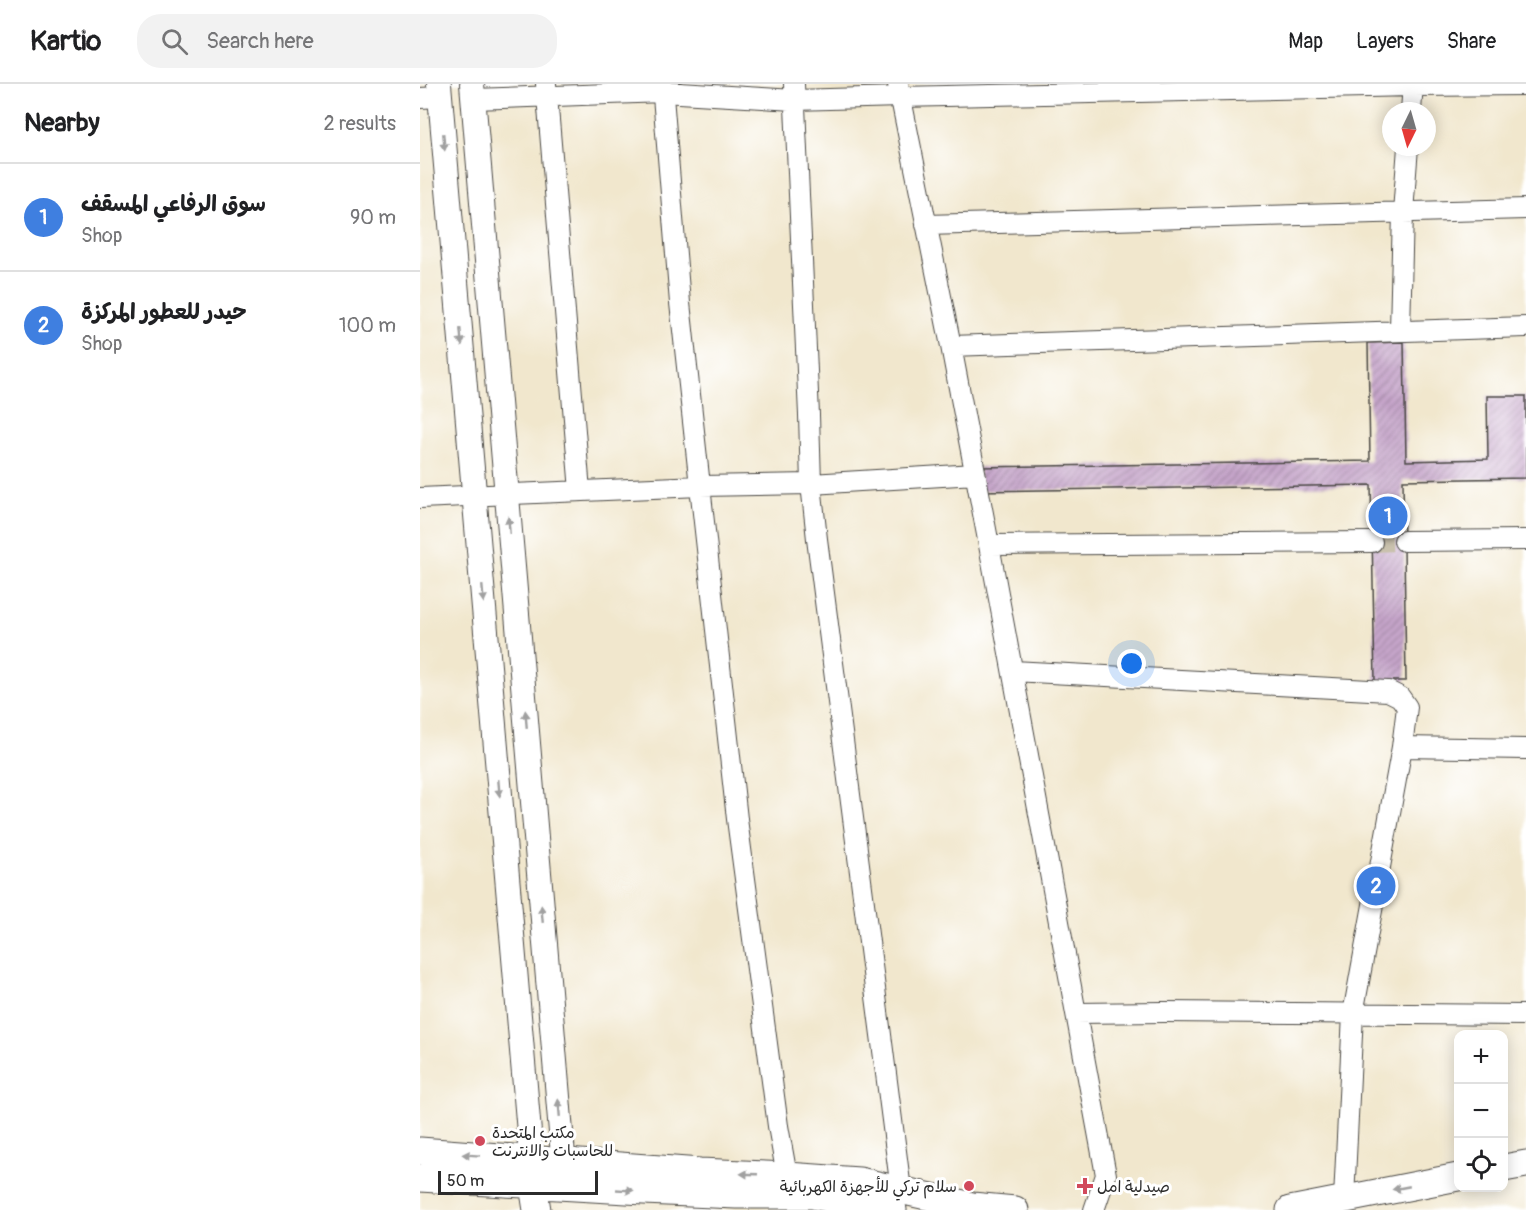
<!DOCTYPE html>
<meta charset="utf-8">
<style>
body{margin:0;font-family:Pangolin,"Playpen Sans Arabic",sans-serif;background:#f2f2f2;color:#202124}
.controls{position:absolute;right:18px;bottom:18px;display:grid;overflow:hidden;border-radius:12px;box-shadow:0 3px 15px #0003}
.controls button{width:54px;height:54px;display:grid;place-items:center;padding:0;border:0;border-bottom:2px solid #e0e0e0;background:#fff;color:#202124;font:30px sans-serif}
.compass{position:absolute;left:962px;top:18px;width:54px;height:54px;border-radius:50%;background:#fff;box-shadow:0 3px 15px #0003;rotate:185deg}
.scale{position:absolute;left:18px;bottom:15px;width:160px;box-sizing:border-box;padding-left:6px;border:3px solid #2b2b2b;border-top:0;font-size:16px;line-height:21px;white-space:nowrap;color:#2b2b2b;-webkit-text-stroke:4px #fff;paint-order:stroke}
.you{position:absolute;left:712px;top:580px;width:21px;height:21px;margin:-15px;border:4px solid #fff;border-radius:50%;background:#1a73e8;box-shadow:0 0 0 9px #1a73e833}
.badge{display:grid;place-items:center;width:39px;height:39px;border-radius:50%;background:#ea580c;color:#fff;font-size:20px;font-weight:700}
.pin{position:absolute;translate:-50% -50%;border:3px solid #fff;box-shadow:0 2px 6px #0006}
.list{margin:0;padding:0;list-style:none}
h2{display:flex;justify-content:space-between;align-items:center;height:78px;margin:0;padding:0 24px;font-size:26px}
h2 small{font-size:20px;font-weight:400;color:#757577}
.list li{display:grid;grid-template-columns:39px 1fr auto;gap:18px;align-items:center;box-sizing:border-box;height:108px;padding:0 24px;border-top:2px solid #e0e0e0}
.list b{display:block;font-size:22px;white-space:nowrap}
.list p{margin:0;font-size:20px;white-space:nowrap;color:#757577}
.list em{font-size:20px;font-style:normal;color:#757577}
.icon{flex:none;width:33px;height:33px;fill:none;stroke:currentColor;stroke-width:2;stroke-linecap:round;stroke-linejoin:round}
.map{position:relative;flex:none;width:1106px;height:1126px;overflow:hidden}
header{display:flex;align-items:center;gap:36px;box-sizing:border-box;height:84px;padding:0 30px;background:#fff;border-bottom:2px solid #e0e0e0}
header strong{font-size:28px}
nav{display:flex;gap:33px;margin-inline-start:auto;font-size:21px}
.search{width:420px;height:54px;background:#f2f2f2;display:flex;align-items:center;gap:15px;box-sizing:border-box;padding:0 21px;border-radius:24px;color:#757577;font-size:22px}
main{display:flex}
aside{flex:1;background:#fff}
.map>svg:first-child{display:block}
</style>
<header>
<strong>Kartio</strong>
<div class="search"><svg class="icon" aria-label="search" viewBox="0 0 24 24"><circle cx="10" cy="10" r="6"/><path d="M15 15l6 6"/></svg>Search here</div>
<nav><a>Map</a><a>Layers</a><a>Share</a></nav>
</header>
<main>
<aside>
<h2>Nearby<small>2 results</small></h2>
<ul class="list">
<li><span class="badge" style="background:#3f7fe0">1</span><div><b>سوق الرفاعي المسقف</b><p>Shop</p></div><em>90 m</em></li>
<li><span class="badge" style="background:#3f7fe0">2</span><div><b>حيدر للعطور المركزة</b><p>Shop</p></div><em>100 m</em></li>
</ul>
</aside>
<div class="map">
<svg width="1106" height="1126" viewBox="0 0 1106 1126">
<defs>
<pattern id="building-hatch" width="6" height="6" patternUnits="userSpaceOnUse" patternTransform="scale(1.5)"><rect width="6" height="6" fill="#c6a5ca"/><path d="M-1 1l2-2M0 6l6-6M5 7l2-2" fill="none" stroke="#a187a4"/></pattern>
</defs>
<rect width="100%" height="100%" fill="#fff"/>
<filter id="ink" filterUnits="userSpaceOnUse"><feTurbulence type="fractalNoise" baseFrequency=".0167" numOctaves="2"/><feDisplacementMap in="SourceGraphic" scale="12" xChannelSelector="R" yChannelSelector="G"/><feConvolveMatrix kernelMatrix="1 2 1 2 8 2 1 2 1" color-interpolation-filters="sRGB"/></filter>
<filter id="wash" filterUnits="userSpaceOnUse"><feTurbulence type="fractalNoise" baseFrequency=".008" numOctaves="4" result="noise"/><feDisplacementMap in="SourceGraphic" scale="24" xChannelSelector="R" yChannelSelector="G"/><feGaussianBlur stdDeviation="1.35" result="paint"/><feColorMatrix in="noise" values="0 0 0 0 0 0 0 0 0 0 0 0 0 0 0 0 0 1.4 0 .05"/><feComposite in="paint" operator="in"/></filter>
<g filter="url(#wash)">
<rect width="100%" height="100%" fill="#f1e7cd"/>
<g id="blocks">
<path fill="url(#building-hatch)" d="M984 258 986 377 1068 375 1067 312H1106V394L983 396 986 597H955L951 401 559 407V383L950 377 948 259Z"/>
</g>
</g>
<g filter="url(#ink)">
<use href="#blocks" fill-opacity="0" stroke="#494743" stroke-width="1.5"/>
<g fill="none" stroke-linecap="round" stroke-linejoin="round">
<path stroke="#c9c1ad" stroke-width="20" stroke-dasharray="20 10" stroke-linecap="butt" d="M952 458 984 457"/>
<defs>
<path id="minor" d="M126 0 160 407
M242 0 260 219 280 402 317 735 358 1042 367 1092
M374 0 389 331 391 400 397 455 481 1106
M478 0 531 262 569 461 686 1091 674 1126
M0 14 20 13
M54 15 243 8 374 16 480 13 993 2 1106 1
M991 27 993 0
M506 141 1106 125
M980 246 983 128 988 63
M531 262 1106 243
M0 414 280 402 391 400 555 390
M984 457 1106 456
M569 461 952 458
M593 587 968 607 980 613 987 623 982 663 933 930 924 1115
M982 663 1106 665
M656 929 744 928 1106 931"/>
<path id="tertiary" d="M19 0 113 1095
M52 0 145 1095"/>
<path id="secondary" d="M0 1067 280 1088 367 1092 439 1097 552 1122 595 1126
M1084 1084 1106 1080
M0 1094 224 1107 316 1111H392L473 1126
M113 1101 117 1126
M870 1126 1038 1093"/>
</defs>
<use href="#minor" stroke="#494743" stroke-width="22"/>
<use href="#tertiary" stroke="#494743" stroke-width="26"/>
<use href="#secondary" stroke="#494743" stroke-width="29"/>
<use href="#minor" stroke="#fff" stroke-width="20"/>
<use href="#tertiary" stroke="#fff" stroke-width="24"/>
<use href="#secondary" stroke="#fff" stroke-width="27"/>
</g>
<defs><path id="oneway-solid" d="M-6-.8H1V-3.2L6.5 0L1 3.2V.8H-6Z" transform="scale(1.5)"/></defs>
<g fill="#a0a0a0">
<use href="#oneway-solid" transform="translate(24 58) rotate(85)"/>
<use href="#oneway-solid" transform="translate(41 253) rotate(85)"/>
<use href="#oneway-solid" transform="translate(89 441) rotate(-95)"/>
<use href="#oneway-solid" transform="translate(63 510) rotate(85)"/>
<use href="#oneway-solid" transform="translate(106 635) rotate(-95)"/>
<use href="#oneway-solid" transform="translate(79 704) rotate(85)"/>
<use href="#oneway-solid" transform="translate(122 830) rotate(-95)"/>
<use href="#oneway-solid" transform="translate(139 1024) rotate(-95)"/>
<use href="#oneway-solid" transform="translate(51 1071) rotate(-176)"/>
<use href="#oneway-solid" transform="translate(329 1090) rotate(-178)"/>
<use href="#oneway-solid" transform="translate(981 1104) rotate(169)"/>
<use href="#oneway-solid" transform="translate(205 1106) rotate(3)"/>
</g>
</g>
<g fill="#d1495b" stroke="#fff" stroke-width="2">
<circle cx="60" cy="1057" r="6"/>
<circle cx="549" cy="1102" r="6"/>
<path d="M662 1093h6v6h6v6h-6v6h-6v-6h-6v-6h6z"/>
</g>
<g text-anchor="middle" stroke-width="6" stroke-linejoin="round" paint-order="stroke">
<g font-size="16" fill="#2b2b2b" stroke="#fff" text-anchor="start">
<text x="72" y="1054">مكتب المتحدة<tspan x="72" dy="18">للحاسبات والانترنت</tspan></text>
<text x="537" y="1108" text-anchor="end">سلام تركي للأجهزة الكهربائية</text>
<text x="677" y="1108">صيدلية امل</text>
</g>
</g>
</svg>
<div class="controls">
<button>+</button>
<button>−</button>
<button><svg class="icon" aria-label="locate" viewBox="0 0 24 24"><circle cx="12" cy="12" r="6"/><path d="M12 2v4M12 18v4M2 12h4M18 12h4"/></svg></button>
</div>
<svg class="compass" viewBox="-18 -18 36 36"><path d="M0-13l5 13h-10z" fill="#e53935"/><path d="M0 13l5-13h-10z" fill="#757577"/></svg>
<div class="scale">50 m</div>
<div class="you"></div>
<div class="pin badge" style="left:968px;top:432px;background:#3f7fe0">1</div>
<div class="pin badge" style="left:956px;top:802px;background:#3f7fe0">2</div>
</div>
</main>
